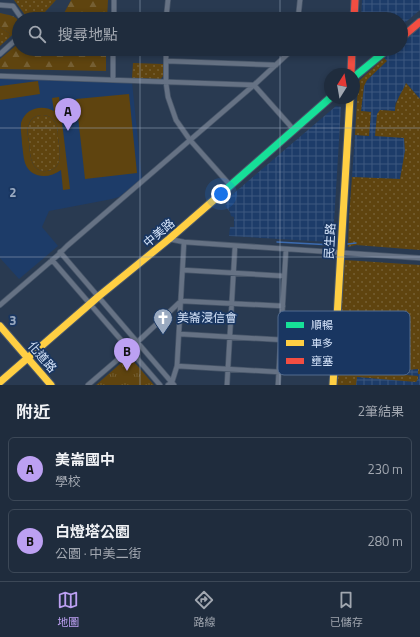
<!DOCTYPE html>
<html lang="zh-TW">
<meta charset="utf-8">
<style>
body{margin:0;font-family:"Titillium Web","Noto Sans TC",sans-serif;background:#2c3848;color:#f1f3f6}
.compass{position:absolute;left:324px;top:68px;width:36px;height:36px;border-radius:50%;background:#1f2c3d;box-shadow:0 2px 6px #0003;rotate:11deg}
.you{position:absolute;left:221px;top:194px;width:14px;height:14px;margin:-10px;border:3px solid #fff;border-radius:50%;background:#1a73e8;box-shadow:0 0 0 6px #1a73e833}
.badge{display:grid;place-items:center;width:26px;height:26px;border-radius:50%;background:#bca0f2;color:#111;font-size:13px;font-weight:700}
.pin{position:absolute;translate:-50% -33px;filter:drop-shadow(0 1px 2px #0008)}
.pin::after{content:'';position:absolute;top:21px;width:14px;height:12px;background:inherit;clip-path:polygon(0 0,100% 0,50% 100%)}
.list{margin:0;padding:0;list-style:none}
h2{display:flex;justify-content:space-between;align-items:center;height:52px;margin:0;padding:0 16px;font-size:17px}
h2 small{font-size:13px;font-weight:400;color:#a1a7b0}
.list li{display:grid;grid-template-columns:26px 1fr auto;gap:12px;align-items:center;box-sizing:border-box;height:64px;margin:0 8px 8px;padding:0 8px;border:1px solid #3c4857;border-radius:6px}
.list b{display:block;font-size:15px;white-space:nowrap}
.list p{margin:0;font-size:13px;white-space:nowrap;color:#a1a7b0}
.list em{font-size:13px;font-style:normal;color:#a1a7b0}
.icon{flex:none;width:22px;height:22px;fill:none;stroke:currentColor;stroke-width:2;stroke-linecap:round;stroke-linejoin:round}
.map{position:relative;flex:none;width:420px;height:385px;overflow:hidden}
.search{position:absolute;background:#1f2c3d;box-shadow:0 2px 6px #0003;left:12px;right:12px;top:12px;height:44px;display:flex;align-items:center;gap:10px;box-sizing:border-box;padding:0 14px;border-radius:22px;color:#a1a7b0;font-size:15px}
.sheet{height:196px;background:#1f2c3d}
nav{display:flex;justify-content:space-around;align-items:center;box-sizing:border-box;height:56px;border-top:1px solid #3c4857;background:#1f2c3d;font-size:11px;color:#a1a7b0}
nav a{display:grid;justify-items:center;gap:2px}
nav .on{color:#bca0f2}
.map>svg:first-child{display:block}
</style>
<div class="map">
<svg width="420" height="385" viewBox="0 0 420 385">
<defs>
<pattern id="industrial-grid" width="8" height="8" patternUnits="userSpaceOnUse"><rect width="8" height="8" fill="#1d3c69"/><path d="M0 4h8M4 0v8" fill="none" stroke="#3d587f"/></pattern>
<pattern id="grass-dots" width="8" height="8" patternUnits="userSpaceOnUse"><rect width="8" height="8" fill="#5f440f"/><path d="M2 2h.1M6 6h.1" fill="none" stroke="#755f33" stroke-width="1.8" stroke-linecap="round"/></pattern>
<pattern id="forest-firs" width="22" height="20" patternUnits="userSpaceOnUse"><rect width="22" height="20" fill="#5f440f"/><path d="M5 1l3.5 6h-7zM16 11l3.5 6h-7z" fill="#755f33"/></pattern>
<pattern id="park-tufts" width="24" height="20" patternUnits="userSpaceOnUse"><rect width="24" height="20" fill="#5f440f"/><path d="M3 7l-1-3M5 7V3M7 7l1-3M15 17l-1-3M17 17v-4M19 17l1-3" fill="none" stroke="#755f33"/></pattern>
</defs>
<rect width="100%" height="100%" fill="#293a51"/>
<path fill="#1d3c69" d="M7 77 132 82 142 179 119 197 112 199 49 211 42 227 58 246 19 279 0 258V79Z"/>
<path fill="url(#industrial-grid)" d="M362 0H420V10L401 26V19H361Z
M420 27V99L406 83 402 93 395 103V111L380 110 404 138 405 151 400 179 352 177 355 135 369 136 371 112 361 111 364 86 367 80 386 61 384 57 394 49H401V43Z
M336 106 341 107 333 239 329 242 229 236 230 227H234V217L231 216 230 212 225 206 228 201 226 200Z
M342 356 420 363V385H341Z"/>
<path fill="url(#grass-dots)" d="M14 0H56L45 12 37 19H28Z
M0 27 9 33 10 37 0 46Z
M384 58 387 61 367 80 364 86 361 111 371 112 369 136 355 135 358 84 360 80Z
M133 63 163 64V76L160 80 132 78Z
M406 83 420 99V250L356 245 348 247 349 217 352 177 400 179 405 151 404 138 375 136 377 114 380 110 395 111C395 101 402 93 406 83Z
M41 115C46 115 51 116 54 121 58 125 58 132 58 138 60 150 64 169 47 171 30 173 30 153 29 142 28 136 26 129 29 124 31 118 35 116 41 115Z
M345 260 420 265V374H418V369L407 370V367L388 366V363L370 362 369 373 382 374V367H387V374L400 375 401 368H406L405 375 418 376V379L416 382 357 377 356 385H337L344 262Z"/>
<path fill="url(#forest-firs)" d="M71 0H108L107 19H61Z
M0 13C12 16 20 15 19 29L10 37 9 33 0 27Z
M19 43V49H106V71L0 69V59Z"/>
<path fill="url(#park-tufts)" d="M129 356 154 385H96Z"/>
<path fill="#5f440f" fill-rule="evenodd" d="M38 81 40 94 0 100V86Z
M129 94 137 173 85 179 76 99Z
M59 97 70 189 63 190 61 170C49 179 31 179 25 163 23 157 23 150 22 144 22 137 20 130 21 123 25 108 42 104 54 111L52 98ZM41 115C46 115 51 116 54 121 58 125 58 132 58 138 60 150 64 169 47 171 30 173 30 153 29 142 28 136 26 129 29 124 31 118 35 116 41 115Z"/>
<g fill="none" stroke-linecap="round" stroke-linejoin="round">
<path stroke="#3c6baf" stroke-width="1.5" d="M277 242 333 245
M348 244 356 243"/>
<defs>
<path id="street" d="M0 5 13 6 22 19
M114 19V0
M166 19 168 0
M298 19 300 0
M166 49V83L168 97 176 120 190 140 230 185
M0 54 19 37
M166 61 276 65
M0 76 254 85 294 130
M113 80V49
M169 239 184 242 420 258
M60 252 174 385
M52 260 160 385
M183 270 284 276
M0 305 57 256 67 246 254 85 293 49
M180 334 336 343
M177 366 279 372
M88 385 130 349 181 301 283 306
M168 385 172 382 177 366 184 242
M227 385 235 246
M278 385 286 249"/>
<path id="fast" d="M354 77 388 49
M215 199 330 98"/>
<path id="slow" d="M0 326 51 385
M0 382 99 296 169 239 215 199
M333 385 350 98"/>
<path id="jam" d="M354 19 355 0
M401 38 420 22
M351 74 352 49"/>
</defs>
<use href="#street" stroke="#475568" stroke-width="6"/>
<use href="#fast" stroke="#475568" stroke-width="9"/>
<use href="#slow" stroke="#475568" stroke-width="9"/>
<use href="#jam" stroke="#475568" stroke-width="9"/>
<use href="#street" stroke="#667284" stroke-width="4.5"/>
<use href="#fast" stroke="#16e098" stroke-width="7"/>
<use href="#slow" stroke="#ffcf43" stroke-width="7"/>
<use href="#jam" stroke="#f24e42" stroke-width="7"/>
</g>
<path fill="none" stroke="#99a9c0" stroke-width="1" stroke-opacity="0.55" d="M140 0V19M280 0V19M140 49V385M280 49V385M0 128H420M0 257H420"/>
<defs>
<symbol id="church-pin" viewBox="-11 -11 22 30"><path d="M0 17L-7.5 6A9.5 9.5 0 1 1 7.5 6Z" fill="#99a9c0" stroke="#193661"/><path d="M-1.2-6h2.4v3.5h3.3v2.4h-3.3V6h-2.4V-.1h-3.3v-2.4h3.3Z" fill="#fff"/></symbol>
</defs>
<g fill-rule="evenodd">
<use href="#church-pin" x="152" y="307" width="22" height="30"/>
</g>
<g text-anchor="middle" stroke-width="3.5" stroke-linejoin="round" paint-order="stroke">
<g font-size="12" fill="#d6e5fb" stroke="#193661">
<text transform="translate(159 233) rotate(-40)" y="4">中美路</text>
<text transform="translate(330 241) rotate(-87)" y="4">民生路</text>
<text transform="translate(42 357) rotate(49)" y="4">化道路</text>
</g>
<g font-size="12" fill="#d6e5fb" stroke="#193661" text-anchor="start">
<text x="177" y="322">美崙浸信會</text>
</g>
</g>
<rect x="278" y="311" width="132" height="64" rx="6" fill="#193661" stroke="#526b8f" stroke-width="1"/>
<rect x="286" y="322" width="18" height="6" fill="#16e098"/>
<rect x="286" y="340" width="18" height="6" fill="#ffcf43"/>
<rect x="286" y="358" width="18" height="6" fill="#f24e42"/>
<g font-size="11" fill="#d6e5fb">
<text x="311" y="329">順暢</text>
<text x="311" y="347">車多</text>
<text x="311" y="365">壅塞</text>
</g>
<g font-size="13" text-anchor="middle" font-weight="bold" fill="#99a9c0" stroke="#193661" stroke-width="3.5" stroke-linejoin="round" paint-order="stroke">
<text x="13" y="197">2</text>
<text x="13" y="325">3</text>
</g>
</svg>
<svg class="compass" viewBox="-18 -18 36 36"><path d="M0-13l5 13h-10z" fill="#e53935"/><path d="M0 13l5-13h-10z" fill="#a1a7b0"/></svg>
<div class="you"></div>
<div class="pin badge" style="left:68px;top:131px">A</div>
<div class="pin badge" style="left:127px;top:371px">B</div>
<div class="search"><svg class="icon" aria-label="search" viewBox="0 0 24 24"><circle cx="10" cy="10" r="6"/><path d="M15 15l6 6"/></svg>搜尋地點</div>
</div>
<section class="sheet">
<h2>附近<small>2筆結果</small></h2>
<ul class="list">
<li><span class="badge">A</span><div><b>美崙國中</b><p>學校</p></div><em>230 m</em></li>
<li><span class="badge">B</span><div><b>白燈塔公園</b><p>公園 · 中美二街</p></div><em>280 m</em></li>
</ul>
</section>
<nav>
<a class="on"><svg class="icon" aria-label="map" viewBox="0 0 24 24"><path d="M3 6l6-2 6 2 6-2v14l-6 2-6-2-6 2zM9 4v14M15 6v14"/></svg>地圖</a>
<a><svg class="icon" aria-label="directions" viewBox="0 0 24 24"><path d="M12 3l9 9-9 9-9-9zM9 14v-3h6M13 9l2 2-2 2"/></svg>路線</a>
<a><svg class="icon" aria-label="saved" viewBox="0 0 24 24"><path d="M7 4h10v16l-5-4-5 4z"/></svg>已儲存</a>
</nav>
